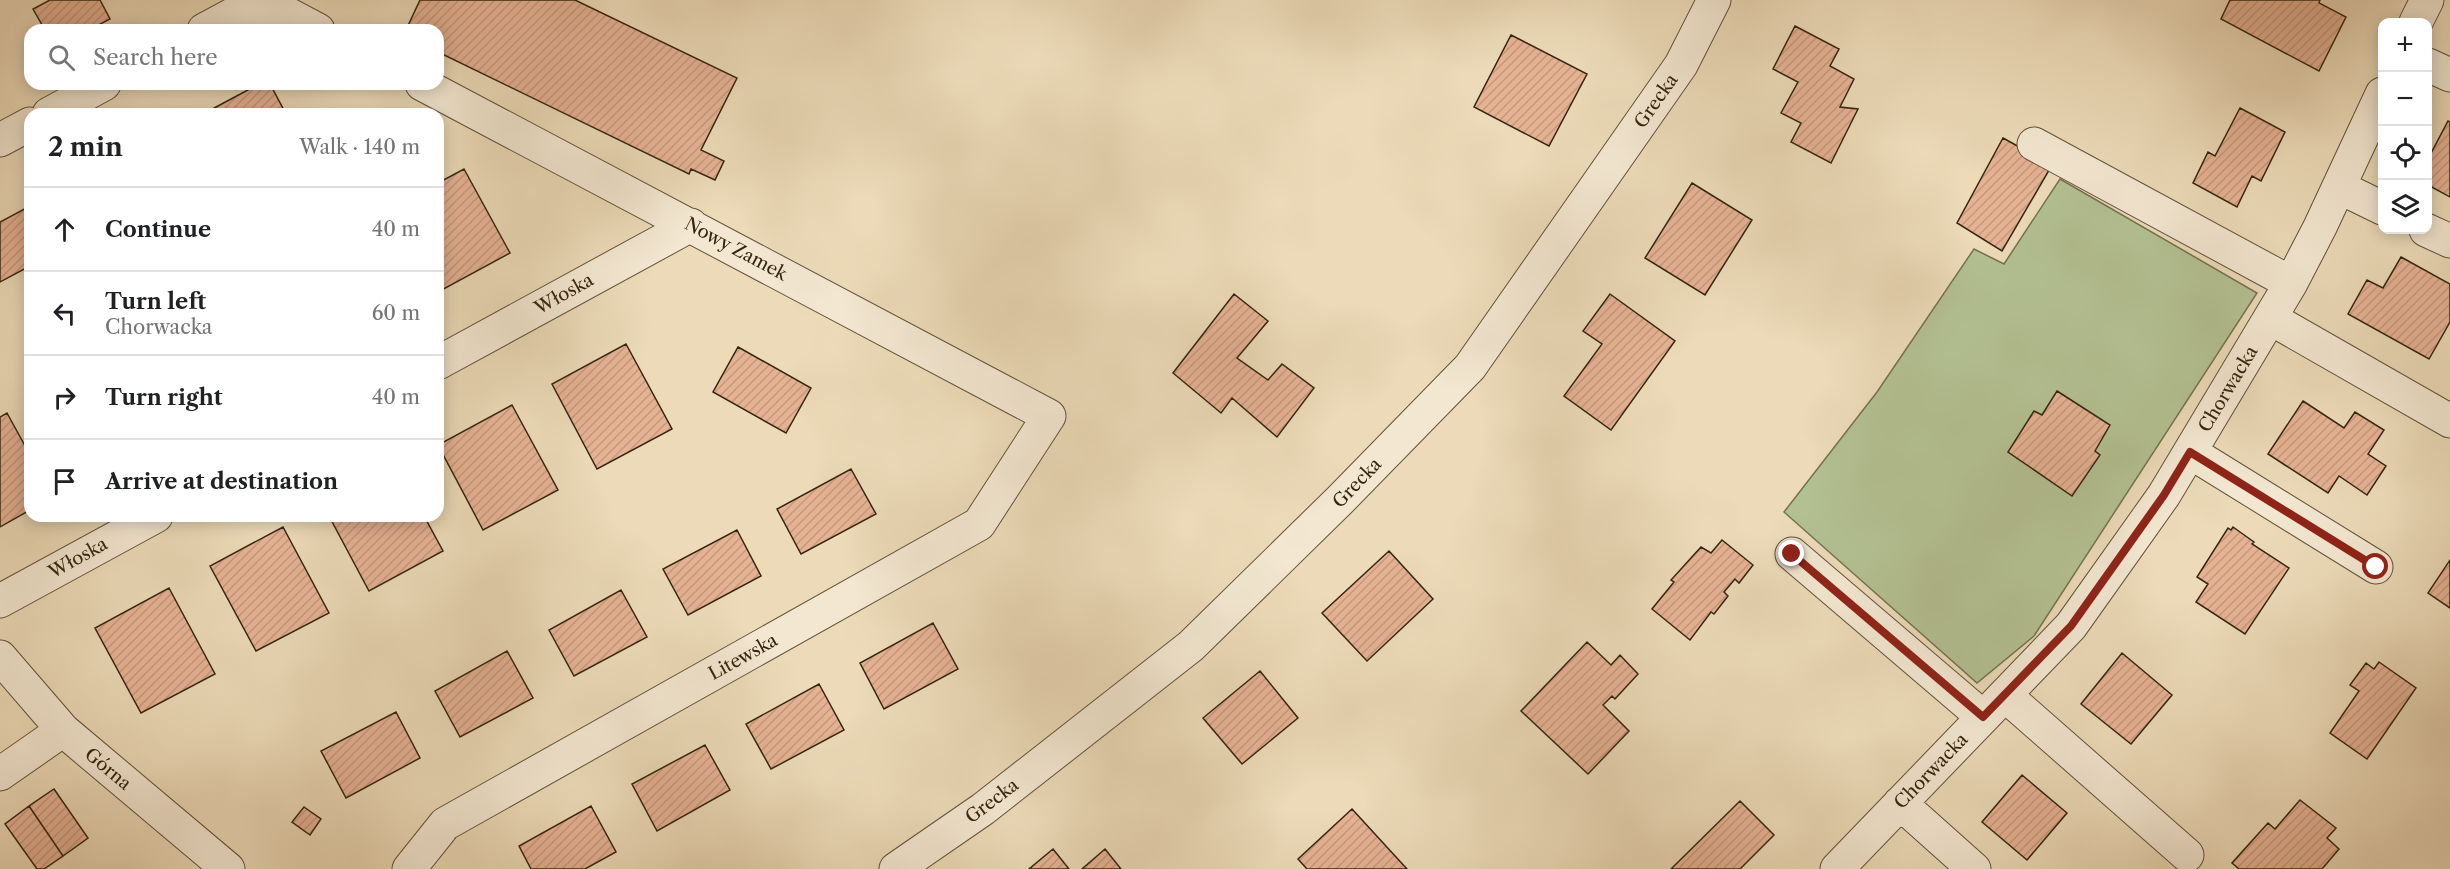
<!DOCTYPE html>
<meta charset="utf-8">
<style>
body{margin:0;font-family:"Libre Caslon Text",serif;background:#f2f2f2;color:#202124}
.controls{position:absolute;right:18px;top:18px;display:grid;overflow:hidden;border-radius:12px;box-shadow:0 3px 15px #0003}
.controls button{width:54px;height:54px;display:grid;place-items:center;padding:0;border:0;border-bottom:2px solid #e0e0e0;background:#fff;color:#202124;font:30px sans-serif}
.stop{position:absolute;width:18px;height:18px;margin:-14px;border:4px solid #8f2418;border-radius:50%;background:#fff}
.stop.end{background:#8f2418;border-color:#fff;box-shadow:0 2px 6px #0008}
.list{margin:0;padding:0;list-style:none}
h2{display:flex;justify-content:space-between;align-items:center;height:78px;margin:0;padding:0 24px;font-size:26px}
h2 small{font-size:20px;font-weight:400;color:#757577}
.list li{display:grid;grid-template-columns:39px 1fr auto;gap:18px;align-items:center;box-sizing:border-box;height:84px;padding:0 24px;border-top:2px solid #e0e0e0}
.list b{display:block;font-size:22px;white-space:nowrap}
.list p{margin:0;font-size:20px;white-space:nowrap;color:#757577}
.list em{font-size:20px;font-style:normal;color:#757577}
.icon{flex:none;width:33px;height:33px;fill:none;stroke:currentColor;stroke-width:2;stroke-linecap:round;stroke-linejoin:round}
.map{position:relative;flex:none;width:2450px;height:869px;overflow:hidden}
.search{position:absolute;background:#fff;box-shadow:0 3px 15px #0003;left:24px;top:24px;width:420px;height:66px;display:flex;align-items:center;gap:15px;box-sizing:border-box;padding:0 21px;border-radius:18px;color:#757577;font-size:22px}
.panel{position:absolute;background:#fff;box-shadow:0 3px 15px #0003;left:24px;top:108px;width:420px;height:414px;border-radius:18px}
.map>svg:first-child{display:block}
</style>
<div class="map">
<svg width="2450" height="869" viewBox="0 0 2450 869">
<defs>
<pattern id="building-hatch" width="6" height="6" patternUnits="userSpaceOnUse" patternTransform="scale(1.5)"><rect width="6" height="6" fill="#e6b294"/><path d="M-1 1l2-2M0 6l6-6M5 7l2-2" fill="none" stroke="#c6997e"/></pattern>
</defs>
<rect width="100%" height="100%" fill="#ecdab8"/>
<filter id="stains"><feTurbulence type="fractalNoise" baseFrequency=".00333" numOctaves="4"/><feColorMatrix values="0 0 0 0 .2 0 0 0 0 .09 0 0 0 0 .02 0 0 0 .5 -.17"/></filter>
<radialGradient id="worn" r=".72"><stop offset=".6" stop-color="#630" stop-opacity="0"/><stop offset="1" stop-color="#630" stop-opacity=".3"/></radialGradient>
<path fill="#b3c092" stroke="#747250" stroke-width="1.5" d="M2060 179 2257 293 2034 636 1977 683 1784 512 1877 392 1974 249 2004 264Z"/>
<path fill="url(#building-hatch)" stroke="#34250f" stroke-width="1.5" d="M50 0H100L110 19 89 30H45L33 9Z
M420 0H575L737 78 701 150 724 161 715 180 691 169 689 174 438 52V30H406Z
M2230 0H2320L2319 3 2346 17 2319 71 2221 19Z
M1795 26 1839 49 1830 66 1854 79 1840 107 1858 109 1831 163 1791 142 1801 123 1781 113 1798 82 1773 69Z
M1511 35 1587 74 1549 146 1474 107Z
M259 84H270L286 114H203Z
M2240 108 2285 132 2261 181 2252 176 2237 207 2193 183 2208 152 2215 156Z
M2448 121 2450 122V197L2428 185V159Z
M2003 138 2052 165 2002 251 1957 223Z
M464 169 510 253 438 292V183Z
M1692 183 1752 220 1705 295 1645 258Z
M30 206V266L0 282V222Z
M2401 257 2450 284V322L2429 359 2348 314 2367 280 2383 288Z
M1234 294 1268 321 1237 358 1268 380 1282 364 1314 388 1277 437 1232 398 1221 413 1173 373Z
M1610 294 1675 341 1611 430 1564 396 1602 344 1583 331Z
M626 344 672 429 597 469 552 384Z
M738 347 811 388 786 433 713 392Z
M2057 391 2110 425 2095 451 2100 455 2072 496 2008 452 2034 411 2042 415Z
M2303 401 2344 428 2355 412 2384 430 2368 454 2386 466 2367 495 2339 476 2328 493 2268 454Z
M512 405 558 490 483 530 438 445Z
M7 413 30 455V510L0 527V417Z
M851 469 876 514 801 554 777 509Z
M329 516H424L443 551 369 591Z
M283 527 329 613 256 651 210 566Z
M2233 527 2254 542 2252 544 2289 568 2245 634 2196 602 2208 584 2197 577 2228 528 2231 530Z
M737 530 761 576 688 615 663 569Z
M1722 540 1753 565 1739 583 1735 579 1724 592 1728 596 1714 614 1711 612 1690 640 1652 609 1674 582 1671 580 1701 547 1711 553Z
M1389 551 1433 599 1367 661 1322 613Z
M2450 560V608L2428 593Z
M169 588 215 674 141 713 95 628Z
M621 590 647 637 574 676 549 630Z
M933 623 958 669 884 709 860 663Z
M1587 642 1611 665 1620 655 1638 674 1615 699 1612 696 1603 705 1629 731 1588 774 1521 711Z
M507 651 533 698 460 737 435 691Z
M2122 653 2172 695 2131 744 2081 704Z
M2379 662 2416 688 2367 759 2330 733 2359 691 2350 685 2366 663 2374 669Z
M1260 671 1298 718 1242 764 1203 718Z
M819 684 844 730 771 769 746 724Z
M396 712 420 758 346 798 321 751Z
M705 745 730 790 657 831 632 784Z
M2022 775 2067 813 2027 860 1982 822Z
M54 789 88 838 63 856 29 806Z
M2300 800 2336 828 2327 838 2339 849 2322 869H2239L2232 863 2268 823 2275 829Z
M1740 801 1774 835 1740 869H1671Z
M29 806 63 856 44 869H37L5 824Z
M591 806 616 852 585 869H531L519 846Z
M304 807 321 819 310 835 292 822Z
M1352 809 1407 869H1307L1298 859Z
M1053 849 1069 869H1029Z
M1105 849 1121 869H1082Z"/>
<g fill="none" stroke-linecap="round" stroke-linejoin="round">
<defs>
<path id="minor" d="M2416 22 2427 0
M204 30 243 9 284 12 318 30
M2428 65 2450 75
M49 114 104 84
M0 140 30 124
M2034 144 2291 283
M2339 187 2382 208
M2426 230 2450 241
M2270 318 2450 421
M438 363 691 225
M2190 452 2376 567
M1792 554 1983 717
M0 601 156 516
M0 657 63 730 228 869
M2005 695 2187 855
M0 774 63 730
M1900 803 1974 869
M409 869 445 824 979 524 1049 416 422 84
M896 869 983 809 1191 646 1340 500 1470 367 1681 65 1714 0
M1837 869 2071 626 2164 495 2291 283 2320 227 2382 94"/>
</defs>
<use href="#minor" stroke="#625239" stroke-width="35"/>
<use href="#minor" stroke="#f3e7d1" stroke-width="33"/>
</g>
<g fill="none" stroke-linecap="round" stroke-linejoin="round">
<path stroke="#8f2418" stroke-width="8" d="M1792 554 1983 717 2071 626 2164 495 2190 452 2376 567"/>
</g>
<g text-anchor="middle" stroke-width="4.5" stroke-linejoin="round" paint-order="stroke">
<g font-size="18" fill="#34250f" stroke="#f3e7d1">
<text transform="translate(1656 101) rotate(-55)" y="6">Grecka</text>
<text transform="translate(736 249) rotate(28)" y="6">Nowy Zamek</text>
<text transform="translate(564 294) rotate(-29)" y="6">Włoska</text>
<text transform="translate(2228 389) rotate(-59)" y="6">Chorwacka</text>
<text transform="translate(1357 483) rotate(-46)" y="6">Grecka</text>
<text transform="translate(78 558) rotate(-29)" y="6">Włoska</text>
<text transform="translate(743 657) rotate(-29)" y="6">Litewska</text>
<text transform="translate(108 769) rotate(40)" y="6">Górna</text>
<text transform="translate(1931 771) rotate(-46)" y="6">Chorwacka</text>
<text transform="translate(992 801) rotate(-37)" y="6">Grecka</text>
</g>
</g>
<rect width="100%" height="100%" filter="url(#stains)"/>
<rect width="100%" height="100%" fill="url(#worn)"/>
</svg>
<div class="controls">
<button>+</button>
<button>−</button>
<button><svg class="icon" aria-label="locate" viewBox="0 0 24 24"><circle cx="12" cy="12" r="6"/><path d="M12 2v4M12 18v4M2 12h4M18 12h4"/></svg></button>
<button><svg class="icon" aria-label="layers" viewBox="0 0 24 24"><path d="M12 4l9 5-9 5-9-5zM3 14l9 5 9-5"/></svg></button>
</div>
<div class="stop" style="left:2376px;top:567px"></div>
<div class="stop end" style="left:1792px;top:554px"></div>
<div class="search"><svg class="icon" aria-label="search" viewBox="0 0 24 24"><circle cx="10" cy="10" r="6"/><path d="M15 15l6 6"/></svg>Search here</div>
<section class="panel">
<h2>2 min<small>Walk · 140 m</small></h2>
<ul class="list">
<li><svg class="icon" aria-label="ahead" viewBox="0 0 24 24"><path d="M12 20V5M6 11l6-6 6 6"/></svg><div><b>Continue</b></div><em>40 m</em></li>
<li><svg class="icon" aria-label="left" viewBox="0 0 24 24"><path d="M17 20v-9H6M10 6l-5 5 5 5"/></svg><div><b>Turn left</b><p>Chorwacka</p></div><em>60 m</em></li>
<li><svg class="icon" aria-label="right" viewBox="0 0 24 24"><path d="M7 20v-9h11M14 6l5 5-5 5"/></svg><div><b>Turn right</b></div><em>40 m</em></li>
<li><svg class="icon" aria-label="arrive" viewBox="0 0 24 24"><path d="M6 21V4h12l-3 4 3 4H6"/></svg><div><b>Arrive at destination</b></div></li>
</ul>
</section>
</div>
